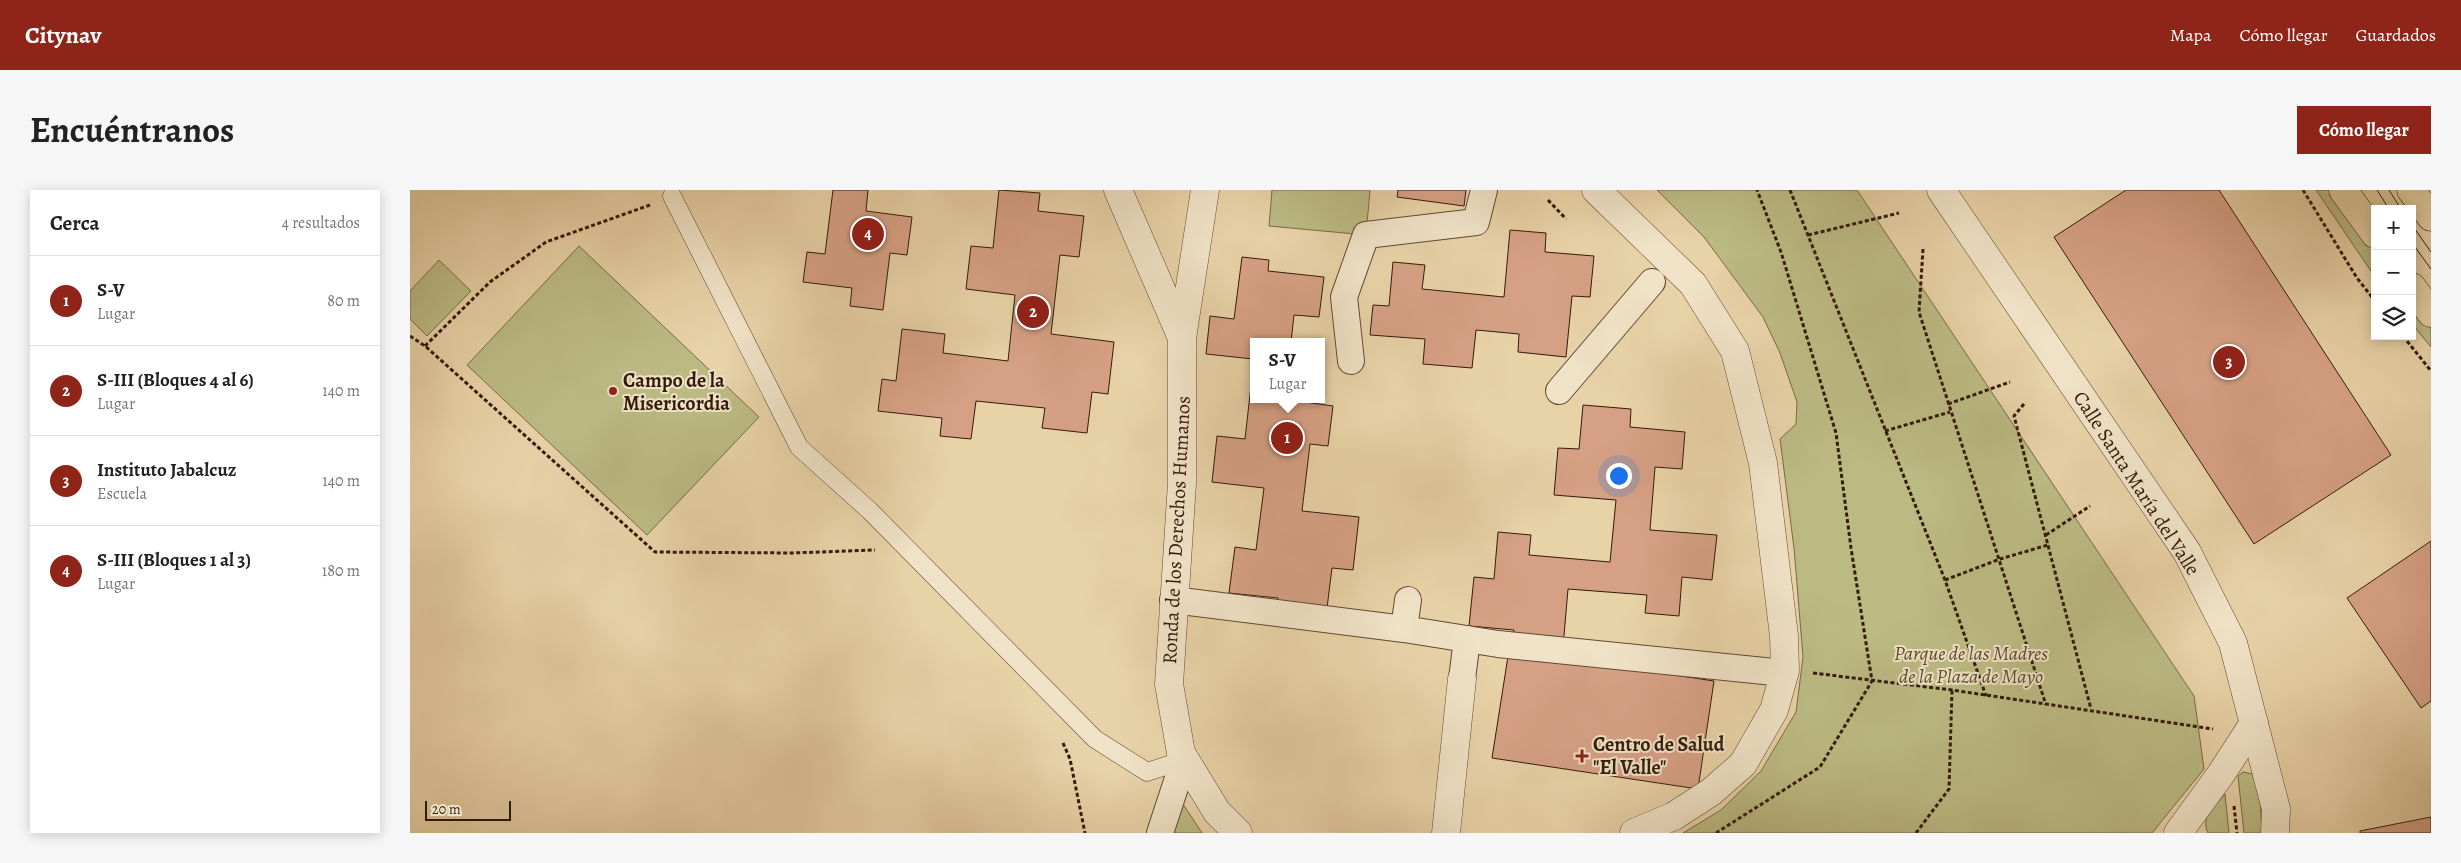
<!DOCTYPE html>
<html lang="es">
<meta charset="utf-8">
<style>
body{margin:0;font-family:Alegreya,serif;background:#f6f6f6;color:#222}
.controls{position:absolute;right:15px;top:15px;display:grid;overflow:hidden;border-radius:0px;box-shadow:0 2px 12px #0003}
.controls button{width:45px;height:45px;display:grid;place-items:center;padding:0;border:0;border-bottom:1px solid #e0e0e0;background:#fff;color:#222;font:25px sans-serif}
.scale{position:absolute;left:15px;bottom:12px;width:86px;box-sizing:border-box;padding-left:5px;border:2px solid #331b0c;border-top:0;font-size:14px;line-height:18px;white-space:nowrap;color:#331b0c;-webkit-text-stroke:4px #f0e2c6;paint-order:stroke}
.you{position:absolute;left:1208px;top:285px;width:18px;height:18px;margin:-12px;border:4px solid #fff;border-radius:50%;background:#1a73e8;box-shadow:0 0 0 8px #1a73e833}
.badge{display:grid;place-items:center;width:32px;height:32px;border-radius:50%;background:#8f2418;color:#fff;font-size:16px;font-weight:700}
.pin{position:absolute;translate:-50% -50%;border:2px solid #fff;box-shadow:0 1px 5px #0006}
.popup{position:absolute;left:840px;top:148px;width:75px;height:65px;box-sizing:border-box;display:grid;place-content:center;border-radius:0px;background:#fff;filter:drop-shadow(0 1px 4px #0005);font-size:16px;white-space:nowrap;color:#767676}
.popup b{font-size:19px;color:#222}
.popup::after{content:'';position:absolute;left:50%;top:100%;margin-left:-10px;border:10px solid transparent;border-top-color:#fff}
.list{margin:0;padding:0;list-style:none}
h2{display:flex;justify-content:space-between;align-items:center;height:65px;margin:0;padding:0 20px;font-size:21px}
h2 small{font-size:16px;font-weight:400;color:#767676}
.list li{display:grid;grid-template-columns:32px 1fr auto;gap:15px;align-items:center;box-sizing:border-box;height:90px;padding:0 20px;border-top:1px solid #e0e0e0}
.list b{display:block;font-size:19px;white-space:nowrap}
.list p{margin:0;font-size:16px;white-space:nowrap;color:#767676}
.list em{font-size:16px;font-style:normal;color:#767676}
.icon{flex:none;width:28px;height:28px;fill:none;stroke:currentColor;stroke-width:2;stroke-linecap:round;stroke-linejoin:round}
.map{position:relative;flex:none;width:2021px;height:643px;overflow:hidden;border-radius:0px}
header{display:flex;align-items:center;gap:30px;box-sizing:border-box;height:70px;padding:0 25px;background:#8f2418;color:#fff}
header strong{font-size:24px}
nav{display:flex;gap:28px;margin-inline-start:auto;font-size:18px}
.intro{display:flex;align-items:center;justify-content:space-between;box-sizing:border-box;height:120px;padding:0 30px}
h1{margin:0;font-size:35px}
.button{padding:12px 22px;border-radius:0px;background:#8f2418;color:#fff;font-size:18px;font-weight:700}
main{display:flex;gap:30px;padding:0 30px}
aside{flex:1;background:#fff;border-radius:0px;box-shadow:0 2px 12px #0003}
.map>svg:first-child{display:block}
</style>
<header>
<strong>Citynav</strong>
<nav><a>Mapa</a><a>Cómo llegar</a><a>Guardados</a></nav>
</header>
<div class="intro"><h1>Encuéntranos</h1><a class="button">Cómo llegar</a></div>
<main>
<aside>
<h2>Cerca<small>4 resultados</small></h2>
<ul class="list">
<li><span class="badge">1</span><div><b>S-V</b><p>Lugar</p></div><em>80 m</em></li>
<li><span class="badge">2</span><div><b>S-III (Bloques 4 al 6)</b><p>Lugar</p></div><em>140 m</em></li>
<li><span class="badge">3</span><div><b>Instituto Jabalcuz</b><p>Escuela</p></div><em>140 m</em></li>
<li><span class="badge">4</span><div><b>S-III (Bloques 1 al 3)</b><p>Lugar</p></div><em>180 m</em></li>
</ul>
</aside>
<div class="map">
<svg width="2021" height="643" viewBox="0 0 2021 643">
<rect width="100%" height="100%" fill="#e8d2a7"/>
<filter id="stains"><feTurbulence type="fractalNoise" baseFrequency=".004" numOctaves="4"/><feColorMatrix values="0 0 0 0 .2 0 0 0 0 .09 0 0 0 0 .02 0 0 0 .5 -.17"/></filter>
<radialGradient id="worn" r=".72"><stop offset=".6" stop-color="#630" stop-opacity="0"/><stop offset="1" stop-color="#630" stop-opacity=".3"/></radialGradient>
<path fill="#bcba83" stroke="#786a48" d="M862 0H960L956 45 859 36Z
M1247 0H1447L1784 506 1794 579 1742 643H1273L1311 620 1351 581 1386 522 1393 467 1384 358 1370 249 1386 234 1387 212 1370 163 1353 127 1294 47Z
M1906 0H1923L1965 61V87Z
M169 56 349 227 237 345 57 175Z
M29 70 61 101 17 146 0 129V101Z
M2002 111 2021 136V157L2002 134Z
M1833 582 1843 584 1849 592 1852 643H1834L1828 586Z
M1815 604 1819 643H1798C1790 626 1805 616 1815 604Z
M771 611 792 643H764Z"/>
<path fill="#d6a084" stroke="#331b0c" d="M423 0H458L456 21 502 27 497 65 480 63 473 120 440 116 442 98 393 92 397 62 415 64Z
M589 0 630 3 628 21 674 26 669 67 650 65 641 144 704 152 698 204 682 202 677 243 632 238 635 218 566 211 561 249 530 246 532 228 468 221 472 189 486 191 492 139 535 144 533 163 598 171 605 105 556 99 561 56 583 58Z
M988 0H1056L1054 16 987 7Z
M1716 0H1809L1981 265 1844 354 1644 47Z
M1100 40 1136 43 1135 62 1184 66 1180 107 1162 106 1156 167 1108 162 1109 144 1066 140 1062 178 1013 174 1015 149 960 145 963 115 979 116 983 72 1015 75 1012 99 1094 107Z
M832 67 859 70 858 81 914 87 909 127 884 125 881 152H843V169L796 164 800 126 824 129Z
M843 178V209H874L923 216 918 256 900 254 892 321 949 327 943 380 922 378 916 426 866 421 868 408 819 403 825 357 846 360 854 298 802 292 807 246 835 249Z
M1173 215 1221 219 1220 237 1275 242 1272 279 1245 277 1240 340 1307 345 1302 390 1272 387 1269 426 1235 423 1237 405 1158 399 1153 457 1102 453 1104 440 1059 436 1064 387 1084 389 1088 342 1121 345 1119 365 1200 372 1206 310 1144 305 1148 258 1169 259Z
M2021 351V511L2011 518 1937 408Z
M1099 460 1304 491 1288 599 1082 568Z
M2021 627V643H1950V641Z"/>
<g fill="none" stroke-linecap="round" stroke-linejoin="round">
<defs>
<path id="service" d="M262 6 389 257 460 321 685 549 737 582 774 570"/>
<path id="pedestrian" d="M941 171 934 107 956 45 1066 32 1074 0
M1149 201 1242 92
M763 410 994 439 1088 454 1364 482
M994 439 998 410
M1052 489 1057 449
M750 643 774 570"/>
<path id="minor" d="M708 0 772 148V293L759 494 771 563 807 622 828 643
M1186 0 1283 94 1325 161 1353 273 1374 446 1375 481 1364 520 1333 574 1301 602 1264 626 1224 643
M772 148 795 0
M1036 643 1052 489
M1768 643 1811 584 1844 533"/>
<path id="tertiary" d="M1531 0 1777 362 1823 453 1866 619 1865 643"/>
<path id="trunk" d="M1933 0 1965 44
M2001 0 2021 27
M2002 97 2021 123"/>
</defs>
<use href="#service" stroke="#604933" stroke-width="19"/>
<use href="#pedestrian" stroke="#604933" stroke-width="28"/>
<use href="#minor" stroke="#604933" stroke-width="29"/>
<use href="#tertiary" stroke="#604933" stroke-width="29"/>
<use href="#trunk" stroke="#331b0c" stroke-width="29"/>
<path stroke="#331b0c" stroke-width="3" stroke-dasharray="4 2.5" stroke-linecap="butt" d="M1380 0 1535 390 1576 506
M1893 0 1947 88 1965 111
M1138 10 1156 29
M1398 45 1489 23
M1513 59 1509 122 1636 515
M0 146 15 156 245 362 382 363 465 360
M1993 146 2021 181
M15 156 80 92 136 52 240 15
M1538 214 1600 192
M1614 214 1604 226 1681 519
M1475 241 1540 222
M1636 345 1680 316
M1535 390 1590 369 1638 355
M1403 483 1542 500 1803 539
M653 553 660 569 675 643
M1824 616 1827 643
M1306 643 1410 577 1462 491 1441 358 1426 243 1371 62 1347 0
M1506 643 1539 599 1542 500"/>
<use href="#service" stroke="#f0e2c6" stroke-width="18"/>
<use href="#pedestrian" stroke="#f0e2c6" stroke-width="26"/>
<use href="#minor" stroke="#f0e2c6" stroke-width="28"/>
<use href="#tertiary" stroke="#f0e2c6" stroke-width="28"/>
<use href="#trunk" stroke="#e8d2a7" stroke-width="28"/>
<path stroke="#331b0c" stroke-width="1" d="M1967 0 1979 19
M1979 0 1991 19
M2002 35 2021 62
M2002 53 2021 79"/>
</g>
<g fill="#8f2418" stroke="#f0e2c6" stroke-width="2">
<circle cx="203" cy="201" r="5"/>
<path d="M1169.5 558.5h5v5h5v5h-5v5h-5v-5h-5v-5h5z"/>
</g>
<g text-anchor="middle" stroke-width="4" stroke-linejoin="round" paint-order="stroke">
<g font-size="20" font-weight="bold" fill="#331b0c" stroke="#f0e2c6" text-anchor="start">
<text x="213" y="197">Campo de la<tspan x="213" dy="23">Misericordia</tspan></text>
<text x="1183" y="561">Centro de Salud<tspan x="1183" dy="23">"El Valle"</tspan></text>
</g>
<g font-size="20" fill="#331b0c" stroke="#f0e2c6">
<text transform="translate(1727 293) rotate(57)" y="7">Calle Santa María del Valle</text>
<text transform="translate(766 340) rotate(-87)" y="7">Ronda de los Derechos Humanos</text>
</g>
<g font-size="20" font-style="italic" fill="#5c4b30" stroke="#f0e2c6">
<text x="1561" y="470">Parque de las Madres<tspan x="1561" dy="23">de la Plaza de Mayo</tspan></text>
</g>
</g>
<rect width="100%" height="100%" filter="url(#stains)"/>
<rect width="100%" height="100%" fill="url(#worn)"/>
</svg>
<div class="controls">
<button>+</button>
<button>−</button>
<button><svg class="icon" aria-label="layers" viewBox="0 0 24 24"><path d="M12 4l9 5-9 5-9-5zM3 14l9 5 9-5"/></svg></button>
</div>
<div class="scale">20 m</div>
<div class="you"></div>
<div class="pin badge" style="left:877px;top:248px">1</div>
<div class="popup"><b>S-V</b>Lugar</div>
<div class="pin badge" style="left:623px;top:122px">2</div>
<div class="pin badge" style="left:1819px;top:172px">3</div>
<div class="pin badge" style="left:458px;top:44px">4</div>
</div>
</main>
